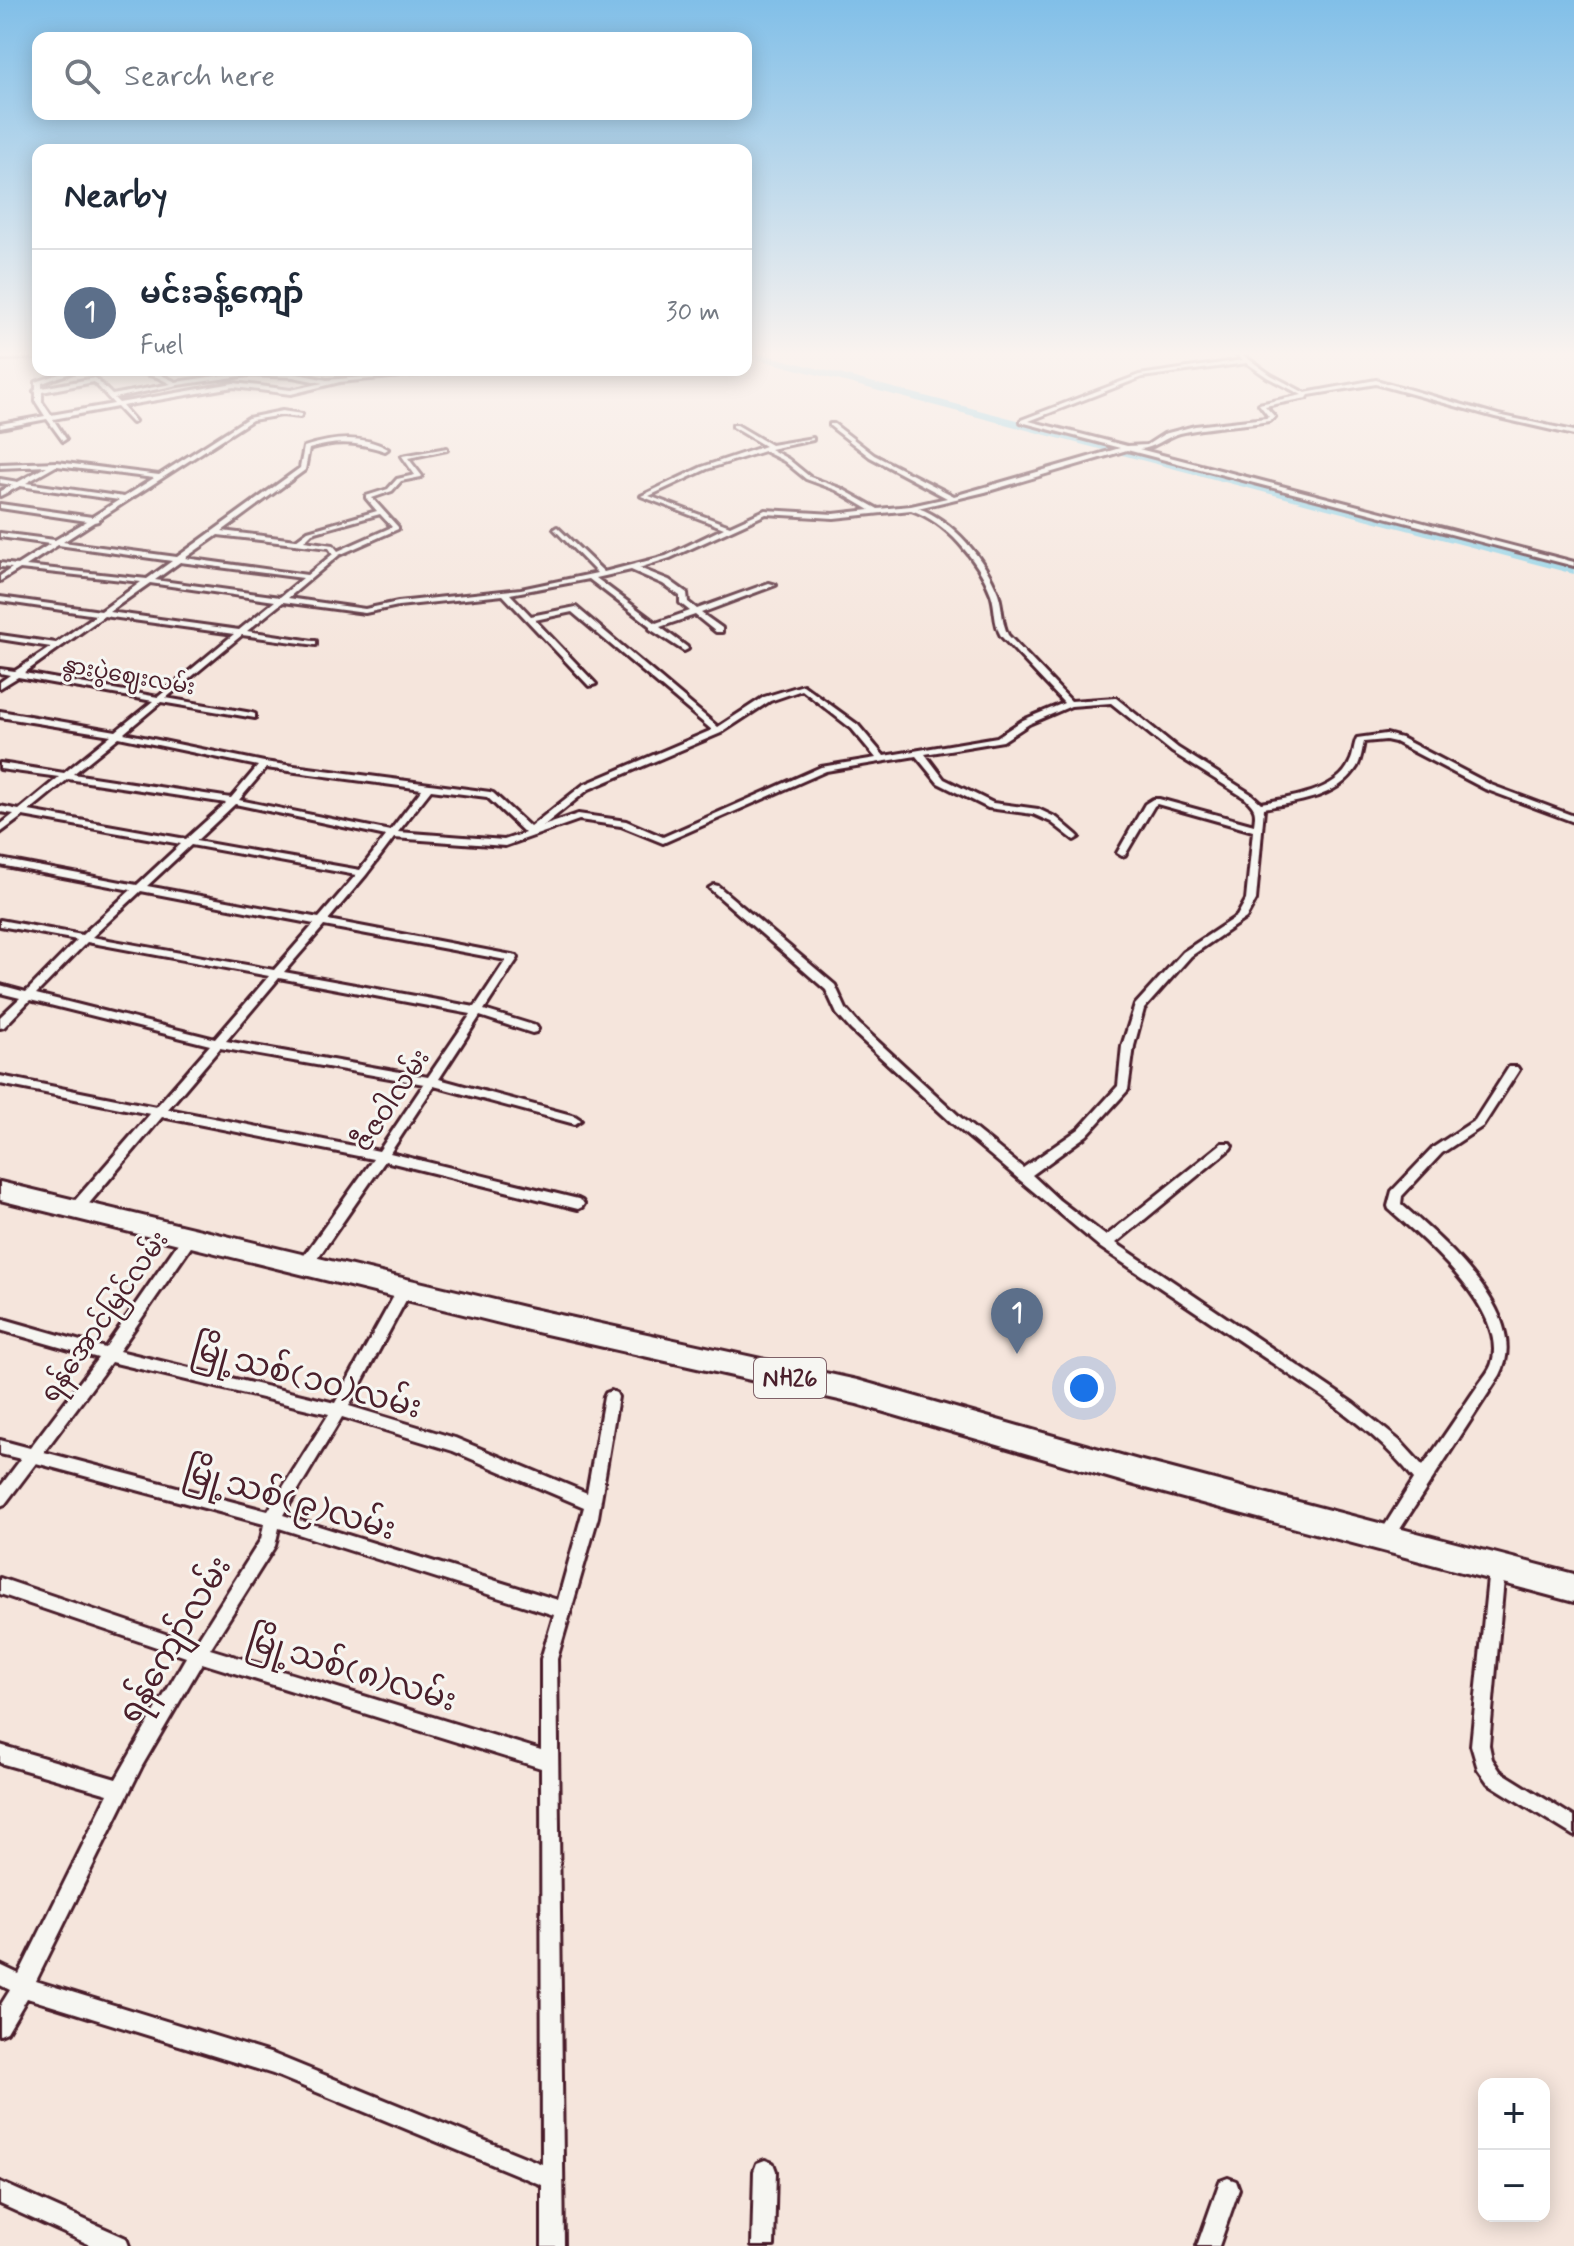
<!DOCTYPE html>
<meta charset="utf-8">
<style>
body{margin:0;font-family:Mynerve,"Noto Sans Myanmar",sans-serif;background:#f6f6f7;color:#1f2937}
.controls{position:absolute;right:24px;bottom:24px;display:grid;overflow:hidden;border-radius:16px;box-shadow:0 4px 20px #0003}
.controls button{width:72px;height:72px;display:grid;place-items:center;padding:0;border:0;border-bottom:2px solid #e0e1e3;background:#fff;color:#1f2937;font:40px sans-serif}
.you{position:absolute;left:1084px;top:1388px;width:28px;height:28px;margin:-20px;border:6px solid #fff;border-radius:50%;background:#1a73e8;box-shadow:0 0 0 12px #1a73e833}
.badge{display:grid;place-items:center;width:52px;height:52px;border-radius:50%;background:#d1495b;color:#fff;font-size:26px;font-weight:700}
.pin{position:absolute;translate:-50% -66px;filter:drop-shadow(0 2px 4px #0008)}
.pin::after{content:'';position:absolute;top:42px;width:28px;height:24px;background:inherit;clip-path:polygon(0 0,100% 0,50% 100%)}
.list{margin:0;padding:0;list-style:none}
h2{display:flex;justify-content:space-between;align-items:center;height:104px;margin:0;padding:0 32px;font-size:34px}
h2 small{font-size:26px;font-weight:400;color:#747a83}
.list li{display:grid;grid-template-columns:52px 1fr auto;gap:24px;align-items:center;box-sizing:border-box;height:128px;padding:0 32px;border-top:2px solid #e0e1e3}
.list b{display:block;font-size:30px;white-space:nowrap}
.list p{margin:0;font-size:26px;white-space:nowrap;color:#747a83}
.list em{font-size:26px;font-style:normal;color:#747a83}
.icon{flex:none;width:44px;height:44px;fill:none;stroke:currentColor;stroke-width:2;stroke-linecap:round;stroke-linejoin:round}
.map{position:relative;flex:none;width:1574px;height:2246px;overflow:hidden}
.search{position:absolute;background:#fff;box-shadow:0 4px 20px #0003;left:32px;top:32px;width:720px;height:88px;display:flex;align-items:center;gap:20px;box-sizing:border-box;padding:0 28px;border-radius:16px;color:#747a83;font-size:30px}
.panel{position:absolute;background:#fff;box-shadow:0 4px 20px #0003;left:32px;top:144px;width:720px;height:232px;border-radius:16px}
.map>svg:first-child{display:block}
</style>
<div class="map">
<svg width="1574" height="2246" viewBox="0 0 1574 2246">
<rect width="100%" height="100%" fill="#f5e5dc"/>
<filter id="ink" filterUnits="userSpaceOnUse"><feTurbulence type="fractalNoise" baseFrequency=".0125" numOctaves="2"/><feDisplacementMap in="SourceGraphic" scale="16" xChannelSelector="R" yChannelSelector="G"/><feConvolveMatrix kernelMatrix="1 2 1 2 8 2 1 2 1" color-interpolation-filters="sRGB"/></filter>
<g filter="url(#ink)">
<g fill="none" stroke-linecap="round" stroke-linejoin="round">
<path fill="#86d0e7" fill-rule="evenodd" d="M746 353H758L1574 564V574L746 356Z"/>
<defs>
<path id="street" d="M1235 353H1240L1271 375 1305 393 1376 380 1498 415 1574 431V435L1495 417 1376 384 1309 395 1307 398 1265 406 1275 417 1269 421C1239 426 1209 426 1180 433 1165 437 1154 449 1139 449L1574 562V566L1127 450 985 492 918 508C953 520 985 559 998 593 1003 607 1001 622 1008 635L1071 701 1116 698 1178 748 1251 794 1261 803C1288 798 1338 792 1350 762 1354 755 1353 746 1357 738L1386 734 1401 738 1491 785 1574 816V822L1485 789 1395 742 1386 740 1364 742C1362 750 1361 760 1357 767 1338 798 1296 802 1264 808L1256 900 1246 918 1191 956 1144 1009 1134 1046 1128 1090 1087 1135 1032 1175 1059 1200 1106 1236 1222 1143H1230L1232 1146 1230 1149 1116 1243 1353 1403 1401 1442 1423 1466C1442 1439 1460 1412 1479 1384 1483 1378 1490 1370 1492 1363 1508 1311 1424 1240 1389 1209L1388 1206 1392 1191 1434 1147 1475 1120 1509 1067H1517L1519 1070 1483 1126 1442 1153 1402 1196 1401 1204C1441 1239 1532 1315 1500 1375L1391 1543 1385 1545 1379 1543 1377 1538 1414 1479C1389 1447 1358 1423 1326 1399L1101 1248 952 1123 851 1030 837 1014 826 990 709 888 714 885 718 886 835 985 846 1009 859 1024 960 1117 1023 1168 1079 1129 1118 1086 1122 1046 1135 1005 1183 952 1237 916 1246 900 1253 831 1157 804 1154 806 1125 855 1122 856 1117 853 1145 804 1153 799H1159L1254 825C1256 810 1256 809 1245 798L1172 752 1111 703 1071 706 1029 724 1003 741 925 754 944 779 993 803 1038 809 1057 818 1077 835 1079 837 1074 840 1051 822 1033 814 988 808 938 783 916 756 826 771 663 843 621 826 579 820 505 846 394 838 366 875 328 920 517 956 518 958 484 1010 536 1026 538 1029 536 1032 532 1033 480 1016 439 1079 575 1116 581 1120 575 1124 434 1086 390 1153 578 1199 582 1201 584 1204 582 1207 578 1209 385 1161 310 1269 305 1270 300 1269 298 1265 300 1261 373 1159 162 1117 81 1213H71L70 1209 71 1205 150 1114 0 1084V1076L156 1107 210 1045 30 1000 4 1027 0 1028V1017L20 998 0 993V985L26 992 77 940 0 926V920L82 935 131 890 0 865V859L137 885 181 844 23 816 0 833V825L14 814 0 812V806L19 810 59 777 0 769V763L64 773 111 735 0 717V711L116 731 153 701 18 677 0 688V682L10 675 0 673V669L15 671 51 647 0 639V635L56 643 96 615 0 601V597L101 611 141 582 20 569 0 581V576L12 568 0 567V563L17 565 50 544 0 537V533L55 540 87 521 0 508V504L92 517 119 500 20 486 0 496V491L13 485 0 483V479L18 482 47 466 0 468V464L57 462 159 475 248 418 282 411 302 414 300 417 282 415 252 420 99 519 98 521 94 522 63 542 177 557 300 468 304 447C332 438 362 434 388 449L385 451C358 442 336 440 309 449L305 470 222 531 296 540 308 531 377 511 366 498V496L388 489 397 479 415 475 402 456 447 448V450L408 458 422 476 421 477 401 481 392 491 372 498 398 527V529L339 555 288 598 365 609 398 602 521 589 597 573 555 530 554 529 557 527 604 572 666 556 724 528 641 496 702 467 765 446 733 427V425H737L771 445 813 438V440L770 449 788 459 810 477 840 488 878 509 911 506 947 498 870 457 830 426V424H834L874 455 954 496 1120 448 1021 422V420L1139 375 1243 360ZM1247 363 1267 377 1302 395 1259 404 1269 417 1266 418 1195 426 1164 434 1147 445 1127 446 1029 421 1142 377ZM764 451 784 461 806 479 836 490 870 510 834 514 765 510 730 526 649 496 707 469ZM56 466H57L154 478 124 497 26 483ZM911 510C946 522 978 559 991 594 996 608 993 622 1001 636L1064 703 1023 720 997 737 884 756 858 725 803 685 764 697 718 727 576 607 531 616 510 594 589 579 650 626V629L684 651 688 649 687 647 660 627 695 615 716 632H722V628L701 613 776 585 769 583 697 609 688 602 687 593 669 580 639 568 670 558 766 514 834 518ZM380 514 392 527 338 551 333 545 304 541 312 533ZM218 535 329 548 333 554 307 575 185 558ZM58 545 172 561 147 579 26 566ZM180 562 303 578 280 597 155 580ZM631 570 663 584 680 596V603L690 611 656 623 596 578ZM150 583 275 601 239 630 109 612ZM503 595 589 686 596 684 535 620 572 612 712 730 583 785 530 827 493 793 490 792 264 762 124 733 161 702 255 718V714L252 713 166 698 242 635 316 645V641H313L247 631 283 602 365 613 398 606ZM104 616 234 634 158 697 24 673ZM802 690 852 729 876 758 821 767 663 837 626 821 578 814 543 826 589 789 721 733 770 701ZM119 737 258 766 231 798 73 774ZM266 768 422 789 390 831 239 800ZM68 779 226 803 186 839 29 811ZM431 790 487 797 525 833 504 840 398 832ZM235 804 386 836 360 870 196 841ZM191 845 356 875 319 918 147 886ZM141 891 314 924 274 970 92 937ZM324 926 506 960 475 1007 284 972ZM87 942 269 976 215 1039 36 994ZM279 978 471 1014 428 1077 226 1041ZM220 1048 424 1084 379 1151 168 1109Z
M38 354V358L0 359V355Z
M71 370H79L42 383V388L95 378 112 395 171 384 157 377 130 370H140L161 375 176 382 249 371 293 373 327 380 441 370H462L340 382 291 394 234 387 122 406 135 421 132 423 117 407 53 419 66 439 63 441 47 419 0 428V424L45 416 36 402V392L34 391 36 390V382ZM249 375 293 377 323 383 291 390 234 383 119 403 114 398 178 385ZM94 382 114 404 51 415 42 402V392Z
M190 1232 195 1233 197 1237 195 1241 119 1351 335 1403 400 1285 405 1283 410 1285 412 1289 349 1406 455 1438 587 1493 604 1397 606 1393 611 1391 616 1393 618 1397 598 1517 557 1659 564 2246H542V2185L273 2074 27 1998 7 2032 0 2035V2006L10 1990 0 1985V1965L19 1974 108 1794 0 1763V1745L116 1779 186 1657 0 1594V1578L195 1644 261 1539 264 1524 36 1463 5 1504 0 1506V1487L21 1459 0 1454V1440L30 1448 98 1358 0 1330V1318L105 1348 185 1233ZM111 1362 329 1414 268 1511 44 1452ZM342 1417 453 1451 584 1507 558 1600 283 1515ZM279 1528 554 1615 541 1659V1750L210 1649 275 1546ZM202 1663 541 1768 542 2164 273 2054 36 1981 142 1766Z
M1497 1560 1503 1563 1505 1568 1489 1745 1492 1759 1500 1771 1574 1817V1836L1488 1783 1478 1769 1471 1745 1489 1568 1491 1563Z
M765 2160 773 2163 776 2171 774 2246H752L754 2171 757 2163Z
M1228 2178 1236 2181 1239 2189 1219 2246H1197L1220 2181Z
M0 2182 126 2238 129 2246H93L0 2204Z"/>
<path id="highway" d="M0 1182 528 1308 857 1380 1138 1460 1574 1574V1602L1138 1486 857 1404 528 1330 0 1200Z"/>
</defs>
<use href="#street" stroke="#4a1f2b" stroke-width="6"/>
<use href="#highway" stroke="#4a1f2b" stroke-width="6"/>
<use href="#street" fill="#f6f6f2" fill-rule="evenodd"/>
<use href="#highway" fill="#f6f6f2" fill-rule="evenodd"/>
</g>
</g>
<linearGradient id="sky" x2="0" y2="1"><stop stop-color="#81bfe8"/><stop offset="0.53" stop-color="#faf3ef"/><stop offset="1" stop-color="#faf3ef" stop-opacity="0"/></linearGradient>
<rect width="1574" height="667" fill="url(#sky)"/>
<g text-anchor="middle" stroke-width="6" stroke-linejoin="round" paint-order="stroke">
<g font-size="22" fill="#4a1f2b" stroke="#f6f6f2">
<text transform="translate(129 675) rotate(10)" y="8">နွားပွဲဈေးလမ်း</text>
</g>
<rect fill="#f6f6f2" stroke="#7e6067" stroke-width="2" x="754" y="1358" width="72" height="40" rx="6"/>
<g font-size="24" font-weight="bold" fill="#4a1f2b">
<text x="790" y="1386">NH26</text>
</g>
<g font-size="26" fill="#4a1f2b" stroke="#f6f6f2">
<text transform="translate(391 1100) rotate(-57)" y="9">ဇီဇဝါလမ်း</text>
<text transform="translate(104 1316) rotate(-55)" y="9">ရန်အောင်မြင်လမ်း</text>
</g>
<g font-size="32" fill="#4a1f2b" stroke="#f6f6f2">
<text transform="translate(307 1377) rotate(15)" y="11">မြို့သစ်(၁၀)လမ်း</text>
<text transform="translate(290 1499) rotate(16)" y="11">မြို့သစ်(၉)လမ်း</text>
<text transform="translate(174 1639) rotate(-59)" y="11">ရန်ကျော်လမ်း</text>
<text transform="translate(352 1669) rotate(17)" y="11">မြို့သစ်(၈)လမ်း</text>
</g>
</g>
</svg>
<div class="controls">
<button>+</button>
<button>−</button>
</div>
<div class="you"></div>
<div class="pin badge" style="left:1017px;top:1354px;background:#5c6f8a">1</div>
<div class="search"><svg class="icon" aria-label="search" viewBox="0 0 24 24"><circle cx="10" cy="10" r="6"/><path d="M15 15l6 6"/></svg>Search here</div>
<section class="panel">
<h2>Nearby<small></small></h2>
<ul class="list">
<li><span class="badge" style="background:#5c6f8a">1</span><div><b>မင်းခန့်ကျော်</b><p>Fuel</p></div><em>30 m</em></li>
</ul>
</section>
</div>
